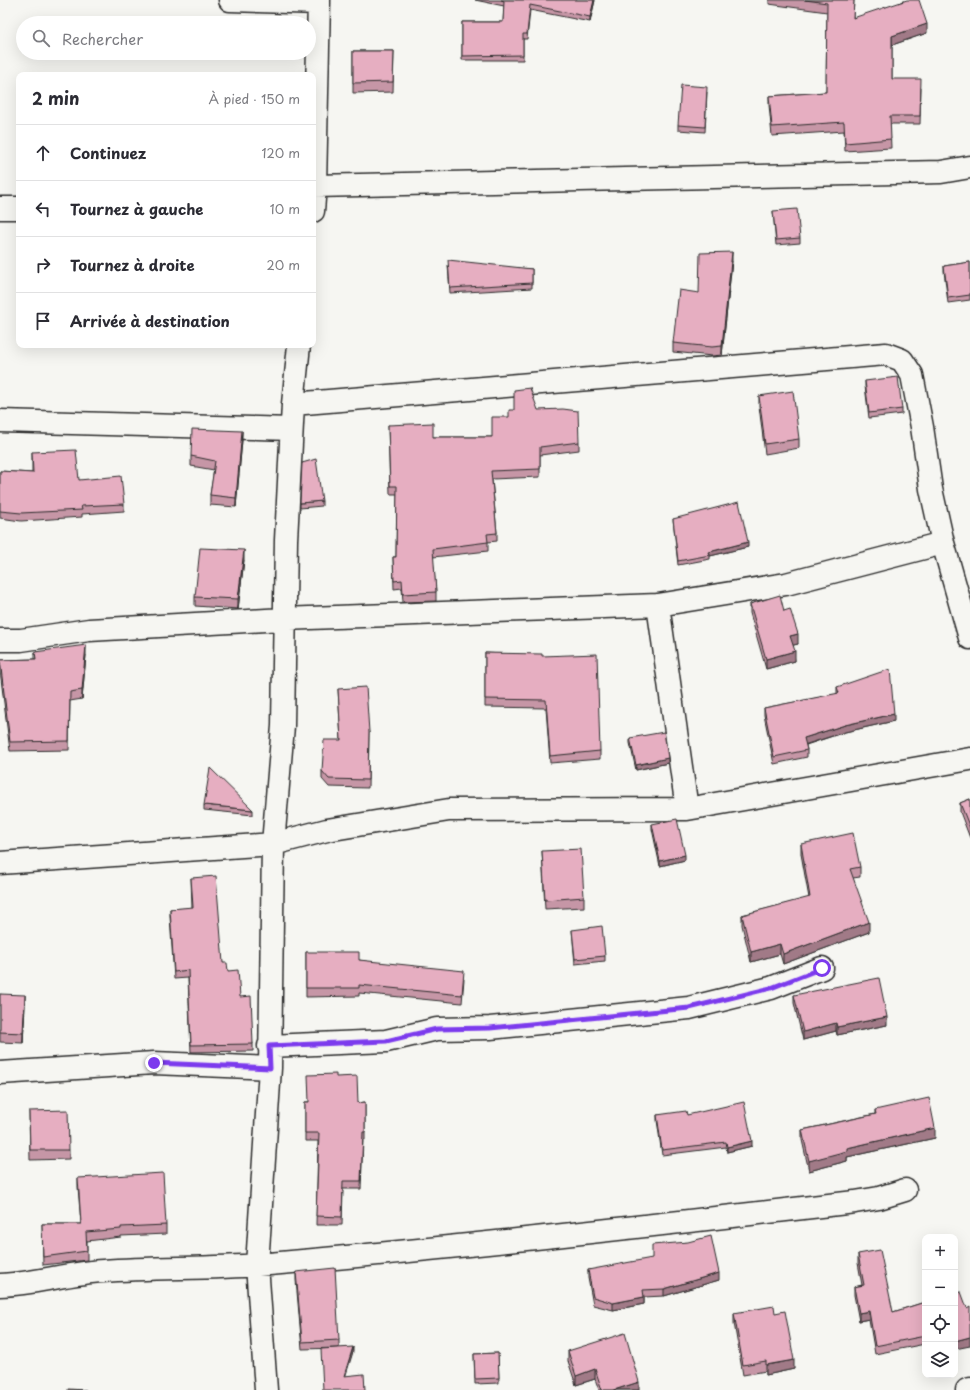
<!DOCTYPE html>
<html lang="fr">
<meta charset="utf-8">
<style>
body{margin:0;font-family:"Playpen Sans",sans-serif;background:#f7f7f7;color:#2b2b33}
.controls{position:absolute;right:12px;bottom:12px;display:grid;overflow:hidden;border-radius:8px;box-shadow:0 4px 16px #0002}
.controls button{width:36px;height:36px;display:grid;place-items:center;padding:0;border:0;border-bottom:1px solid #e1e1e2;background:#fff;color:#2b2b33;font:20px sans-serif}
.stop{position:absolute;width:12px;height:12px;margin:-9px;border:3px solid #7c3aed;border-radius:50%;background:#fff}
.stop.end{background:#7c3aed;border-color:#fff;box-shadow:0 1px 4px #0008}
.list{margin:0;padding:0;list-style:none}
h2{display:flex;justify-content:space-between;align-items:center;height:52px;margin:0;padding:0 16px;font-size:17px}
h2 small{font-size:13px;font-weight:400;color:#7c7c81}
.list li{display:grid;grid-template-columns:26px 1fr auto;gap:12px;align-items:center;box-sizing:border-box;height:56px;padding:0 16px;border-top:1px solid #e1e1e2}
.list b{display:block;font-size:15px;white-space:nowrap}
.list em{font-size:13px;font-style:normal;color:#7c7c81}
.icon{flex:none;width:22px;height:22px;fill:none;stroke:currentColor;stroke-width:2;stroke-linecap:round;stroke-linejoin:round}
.map{position:relative;flex:none;width:970px;height:1390px;overflow:hidden}
.search{position:absolute;background:#fff;box-shadow:0 4px 16px #0002;left:16px;top:16px;width:300px;height:44px;display:flex;align-items:center;gap:10px;box-sizing:border-box;padding:0 14px;border-radius:22px;color:#7c7c81;font-size:15px}
.panel{position:absolute;background:#fff;box-shadow:0 4px 16px #0002;left:16px;top:72px;width:300px;height:276px;border-radius:8px}
.map>svg:first-child{display:block}
</style>
<div class="map">
<svg width="970" height="1390" viewBox="0 0 970 1390">
<rect width="100%" height="100%" fill="#f6f6f2"/>
<filter id="ink" filterUnits="userSpaceOnUse"><feTurbulence type="fractalNoise" baseFrequency=".025" numOctaves="2"/><feDisplacementMap in="SourceGraphic" scale="8" xChannelSelector="R" yChannelSelector="G"/><feConvolveMatrix kernelMatrix="1 2 1 2 8 2 1 2 1" color-interpolation-filters="sRGB"/></filter>
<g filter="url(#ink)">
<g fill="none" stroke-linecap="round" stroke-linejoin="round">
<defs>
<path id="street" d="M230 0 319 3
M315 186 941 172 970 167
M0 208H19
M313 211 315 186 319 0
M293 404 886 354 902 360 912 375 922 427 931 489 943 543 970 638
M0 421 291 429
M0 640H21L89 630 283 619 658 605 786 584 943 543
M687 809 970 759
M0 863 273 844 327 830 449 810 687 809 658 605
M269 1046 386 1041 437 1029 490 1028 689 1008 771 988 822 968
M0 1073 154 1063 270 1068
M0 1285C35 1284 68 1273 103 1271 154 1267 206 1269 258 1265 457 1248 656 1225 855 1202L879 1198 905 1190
M266 1390 257 1265 270 1068 273 844 283 726 286 540 293 404 299 345
M967 1390 970 1389"/>
</defs>
<use href="#street" stroke="#2b2b2b" stroke-width="25"/>
<use href="#street" stroke="#f6f6f2" stroke-width="22"/>
</g>
<path fill="#c696a6" stroke="#2b2b2b" d="M475 0H595L590 22 530 10 527 39H523V60H462V22H503L504 6Z
M769 0H854L853 17 927 33 892 45V79L921 88 920 124H890L891 148 845 151 844 131 772 136 769 105V96L826 92 827 12 769 4Z
M353 51H394L393 92 353 93Z
M707 92 705 132 678 130V125Z
M773 211 800 238V243L776 245Z
M732 261 722 355 712 356 673 352V343L699 293Z
M970 262V300L948 303 944 271V266Z
M448 265 532 269V288L450 293Z
M865 381 902 409V414L869 418 865 386Z
M759 396 799 439V448L765 454 759 406Z
M538 410 579 442V450L540 455V477L492 479 497 533V541L488 542V551L433 557 436 592V601L403 602 402 588 394 589 393 557H396L397 494H390L388 425 433 437H492Z
M242 440 236 507 210 505V495L214 470 191 466V456Z
M32 452 79 480 124 504V511L82 514V517L21 521 0 518V471L32 473Z
M322 501V506L300 508V503Z
M673 519 748 547 710 556V559L678 565Z
M244 560 238 609 195 606V597Z
M750 604 784 611 798 644 793 645 795 661 766 669 750 613Z
M35 652 86 655 82 699 70 701 69 750 10 751 0 671V660L35 659Z
M485 653 542 656 600 751V759L550 763 546 708 485 707Z
M837 687 894 721 845 732 806 745 807 750V757L774 764 764 715V708L837 694Z
M338 689 369 732 368 788 329 787 322 779V771L341 740Z
M630 738 668 763 636 770 630 743Z
M970 799V838L960 812V803Z
M204 805 253 810V815L204 810Z
M652 824 685 860 660 866 652 829Z
M801 844 860 867V877L853 878 869 932 783 964 780 954 751 962 742 925V915L809 898 801 854Z
M542 851 584 897V907L545 909Z
M191 878 223 963 228 971 240 997 253 1044V1051L191 1052 188 978 174 979 170 916V909L192 908Z
M572 930 605 956V961L575 964Z
M306 952 359 960 464 979 462 1003 359 993V996L306 997Z
M0 994 25 1005 23 1043 0 1042Z
M794 995 887 1025 837 1035 836 1031 803 1040 794 1003Z
M336 1077 358 1103 365 1102V1140H363L361 1189H343L342 1225H316L318 1141H305V1102H309Z
M875 1110 935 1138 847 1157V1161L809 1171 802 1140V1130L875 1114Z
M29 1111 69 1150V1159L30 1160Z
M657 1115H687L752 1146 727 1152 726 1147 662 1155 657 1120Z
M78 1178 166 1225V1234L121 1236V1237L87 1241V1260L43 1265 42 1224H81L78 1187Z
M858 1254 893 1312 925 1302V1344L875 1354 869 1319 859 1321 854 1295V1287L862 1285 858 1263Z
M588 1270 719 1280 664 1296 644 1297V1304L613 1310 593 1305 588 1278Z
M296 1272 339 1340V1348L302 1349 296 1280Z
M734 1313H775L794 1369 766 1375V1371L743 1375 734 1323Z
M568 1351 639 1390H599L595 1379 576 1385 568 1361Z
M498 1353 499 1383 475 1384 474 1354Z"/>
<path fill="#a17a87" stroke="#2b2b2b" d="M594 0H595L590 22V17Z
M927 24V33L892 45V36Z
M732 252V261L722 355V346Z
M242 431V440L236 507V498Z
M748 542V547L710 556 709 552Z
M244 550V560L238 609V599Z
M798 634V644L790 646V636Z
M86 645V655L82 699V690Z
M795 651V661L766 669V659Z
M894 714V721L845 732 804 745V738L845 725Z
M668 758V763L636 770V765Z
M685 855V860L660 866V861Z
M869 922V932L783 964V954Z
M780 944V954L751 962V952Z
M25 995V1005L23 1043V1033Z
M887 1017V1025L837 1035V1027Z
M836 1023V1031L803 1040V1032Z
M935 1128V1138L847 1157V1161L809 1171V1161L847 1148Z
M752 1141V1146L727 1152V1147Z
M719 1273V1280L664 1296V1289Z
M644 1297V1304L613 1310V1303Z
M869 1311V1319L859 1321V1313Z
M970 1337V1346L955 1349V1341Z
M353 1347V1352L344 1381V1376Z
M794 1360V1369L766 1375V1365Z
M595 1369V1379L576 1385V1376Z
M639 1382V1390H614Z"/>
<path fill="#e6aec1" stroke="#2b2b2b" d="M501 0H594L590 17 530 5 527 34H523V55L462 56V22H503L504 1Z
M805 0H854L853 18 907 0H919L927 24 892 36V79H921L920 116H890L891 139 845 143 844 122 772 127 769 96 826 92 827 3Z
M353 51H394L393 82 353 83Z
M681 85 707 87 705 127 678 125Z
M797 209 800 238 776 240 773 211Z
M732 252 722 346 712 347 673 343 679 290 699 293 700 253Z
M448 260 532 269V283L450 288Z
M970 262V295L948 298 944 266Z
M898 377 902 409 869 413 865 381Z
M530 388 538 410 563 409 578 411 579 442 540 447V469L491 471 497 533 487 534 488 542 433 549 436 592 403 594 402 580 394 581 393 557H396L397 486H390L388 425 433 423V437H492V417H509V410H514V390Z
M793 391 799 439 765 444 759 396Z
M192 429 242 431 236 498 210 495 215 461 191 456Z
M76 450 79 480 121 476 124 504 81 506 82 510 21 513 0 511V471L33 473 32 452Z
M316 459 322 501 300 503 302 463Z
M739 502 748 542 709 552 710 555 678 561 673 519Z
M200 548 244 550 238 599 195 597Z
M780 595 784 611 790 609 798 634 790 636 795 651 766 659 750 604Z
M86 645 82 690 70 692 69 741 10 742 0 660 36 659 35 652Z
M485 653 542 654V656L597 654 600 751 550 756 546 700 485 699Z
M890 669 894 714 845 725 804 738 807 750 774 757 764 708 839 693 837 687Z
M366 687 369 732 368 780 329 779 322 771 324 740H341L338 689Z
M664 732 668 758 636 765 630 738Z
M210 768 253 810 204 805Z
M970 799V828L960 803Z
M677 819 685 855 660 861 652 824Z
M853 833 860 867 850 869 869 922 783 954 780 944 751 952 742 915 810 897 801 844Z
M581 849 584 897 545 900 542 851Z
M216 876 223 963H227L228 971 238 970 240 997 251 996 253 1044 191 1045 188 970 174 972 170 909 193 907 191 878Z
M602 926 605 956 575 959 572 930Z
M306 952H359V960L464 971 462 995 359 985V988H306Z
M879 978 887 1017 837 1027 836 1023 803 1032 794 995Z
M0 994 25 995 23 1033 0 1032Z
M336 1074V1077L357 1076 358 1103 365 1102V1132H363L361 1181H343L342 1217 316 1216 319 1133H305V1102H309L308 1075Z
M929 1098 935 1128 847 1148V1151L809 1161 802 1130 876 1114 875 1110Z
M744 1102 752 1141 727 1147 726 1142 662 1150 657 1115 686 1111 687 1115Z
M68 1110 69 1150H30L29 1111Z
M163 1173 166 1225 121 1227V1229L86 1232 87 1251 43 1257 42 1224H81L78 1178Z
M711 1236 719 1273 664 1289 643 1290 644 1297 613 1303 593 1297 588 1270 652 1258V1245L688 1242Z
M880 1250 893 1312 925 1302V1336L875 1346 869 1311 859 1313 854 1287 864 1285 858 1254Z
M335 1268 339 1340 302 1342 296 1272Z
M961 1292 967 1308 970 1306V1337L955 1341V1293Z
M774 1306 775 1313 785 1311 794 1360 766 1365V1361L743 1365 734 1313Z
M625 1333 639 1382 614 1390H602L595 1369 576 1376 568 1351Z
M353 1347 344 1376 364 1374 365 1390H323L321 1349Z
M498 1353 499 1378 475 1379 474 1354Z
M68 1389 86 1390H68Z"/>
</g>
<g fill="none" stroke-linecap="round" stroke-linejoin="round" filter="url(#ink)">
<path stroke="#7c3aed" stroke-width="5" d="M154 1063 270 1068 269 1046 386 1041 437 1029 490 1028 689 1008 771 988 822 968"/>
</g>
</svg>
<div class="controls">
<button>+</button>
<button>−</button>
<button><svg class="icon" aria-label="locate" viewBox="0 0 24 24"><circle cx="12" cy="12" r="6"/><path d="M12 2v4M12 18v4M2 12h4M18 12h4"/></svg></button>
<button><svg class="icon" aria-label="layers" viewBox="0 0 24 24"><path d="M12 4l9 5-9 5-9-5zM3 14l9 5 9-5"/></svg></button>
</div>
<div class="stop" style="left:822px;top:968px"></div>
<div class="stop end" style="left:154px;top:1063px"></div>
<div class="search"><svg class="icon" aria-label="search" viewBox="0 0 24 24"><circle cx="10" cy="10" r="6"/><path d="M15 15l6 6"/></svg>Rechercher</div>
<section class="panel">
<h2>2 min<small>À pied · 150 m</small></h2>
<ul class="list">
<li><svg class="icon" aria-label="ahead" viewBox="0 0 24 24"><path d="M12 20V5M6 11l6-6 6 6"/></svg><div><b>Continuez</b></div><em>120 m</em></li>
<li><svg class="icon" aria-label="left" viewBox="0 0 24 24"><path d="M17 20v-9H6M10 6l-5 5 5 5"/></svg><div><b>Tournez à gauche</b></div><em>10 m</em></li>
<li><svg class="icon" aria-label="right" viewBox="0 0 24 24"><path d="M7 20v-9h11M14 6l5 5-5 5"/></svg><div><b>Tournez à droite</b></div><em>20 m</em></li>
<li><svg class="icon" aria-label="arrive" viewBox="0 0 24 24"><path d="M6 21V4h12l-3 4 3 4H6"/></svg><div><b>Arrivée à destination</b></div></li>
</ul>
</section>
</div>
